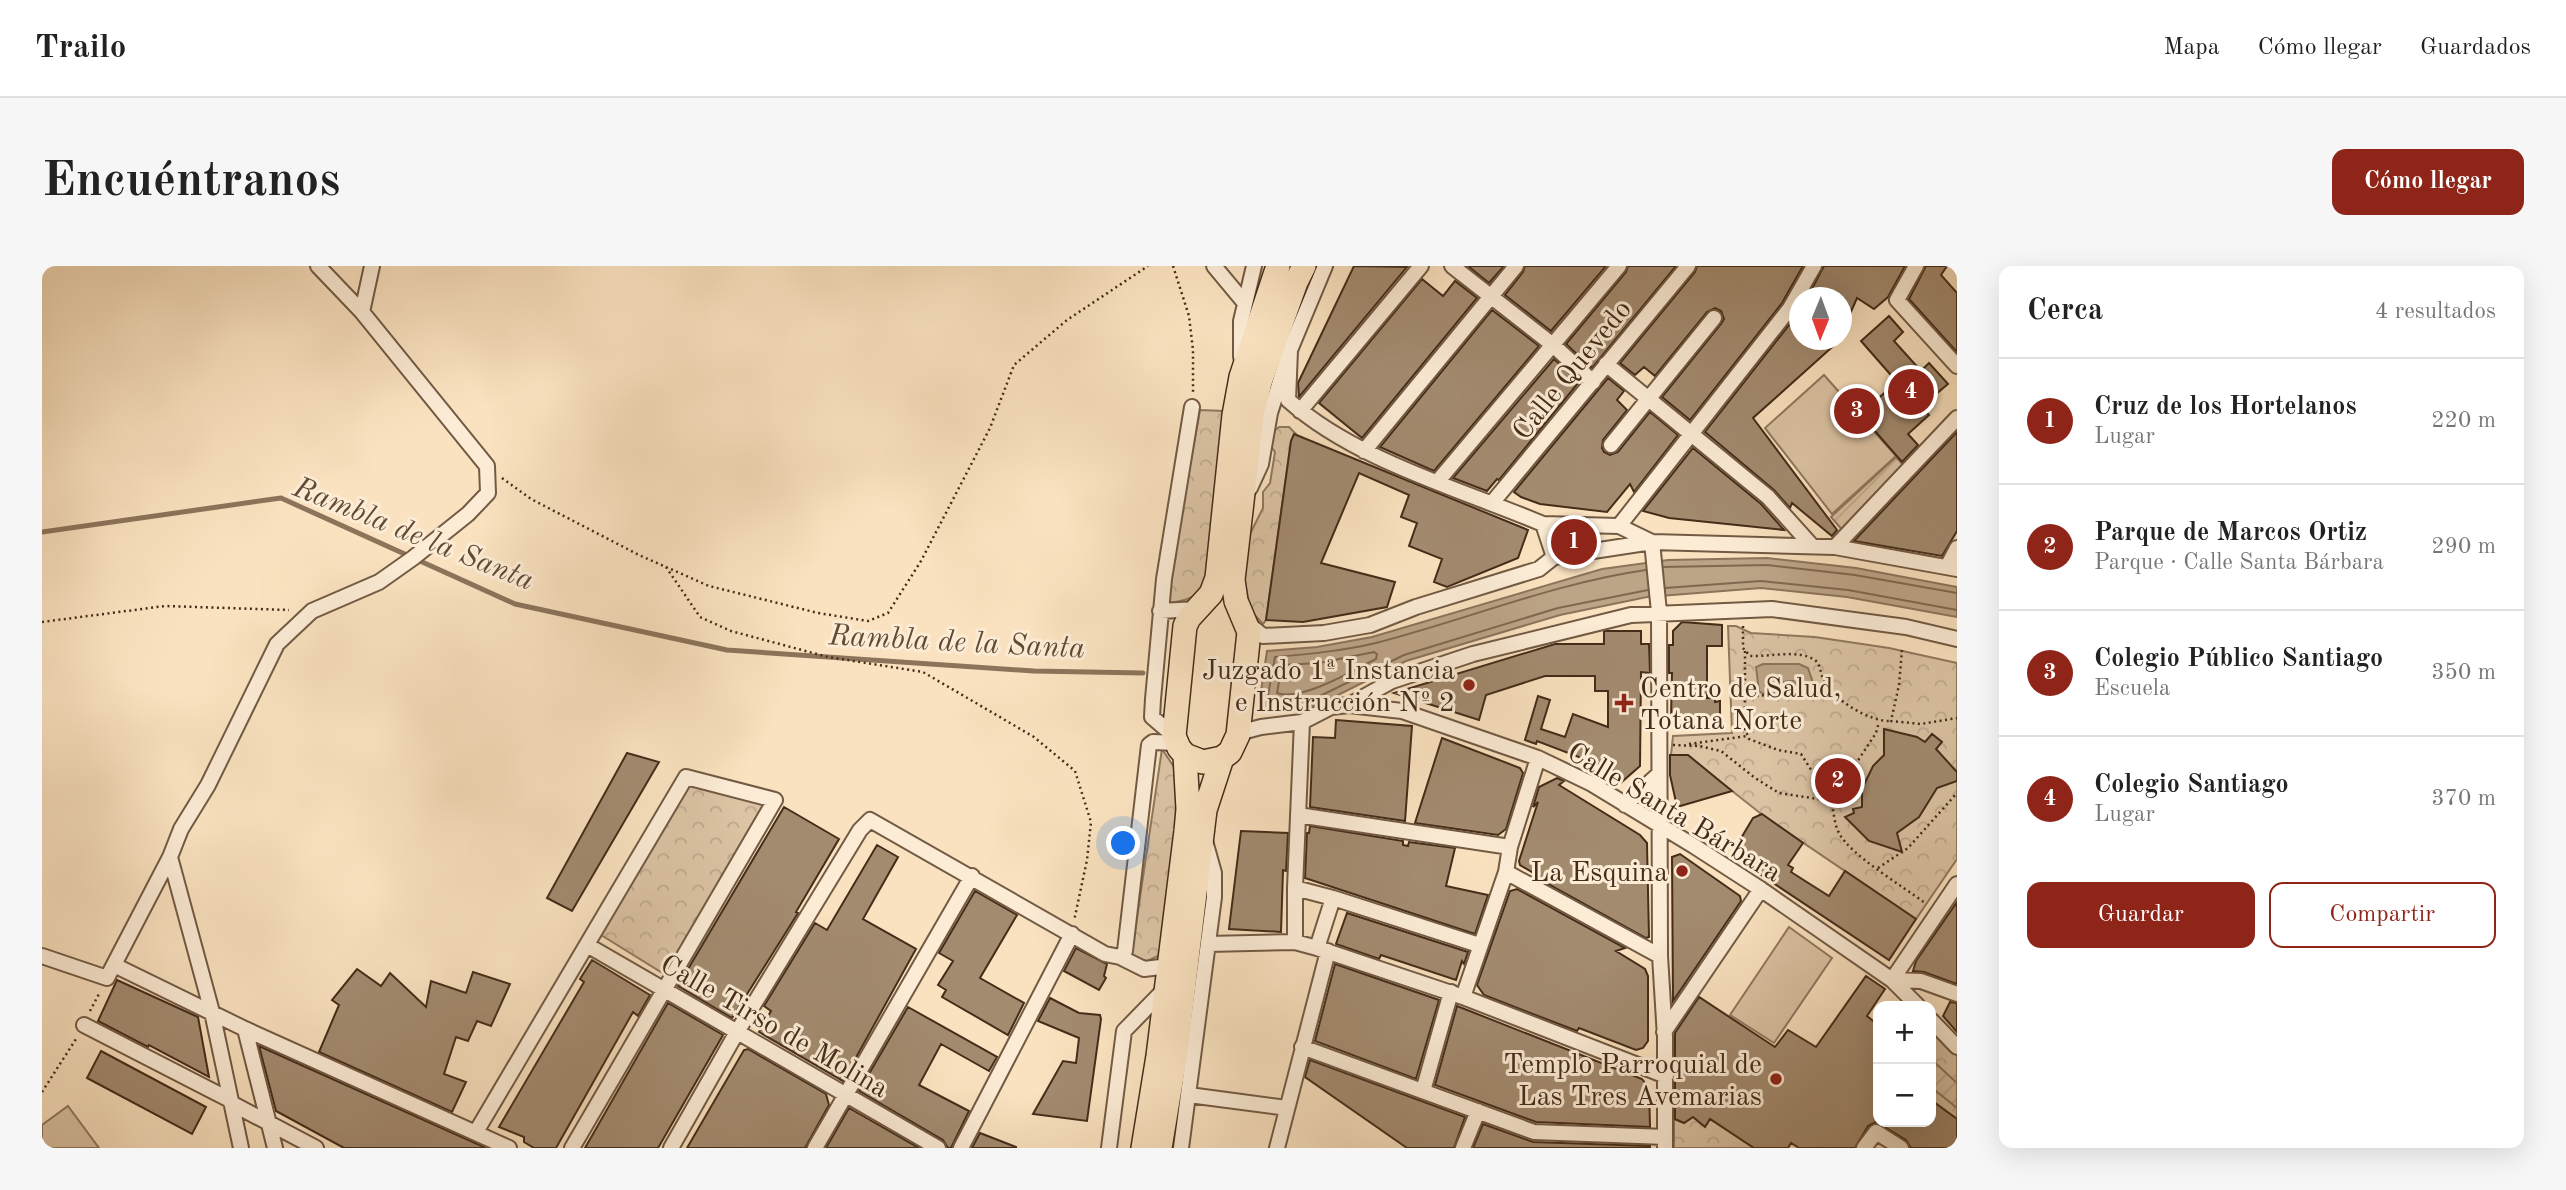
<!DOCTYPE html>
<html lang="es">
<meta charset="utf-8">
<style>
body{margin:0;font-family:"Old Standard TT",serif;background:#f6f6f6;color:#222}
.controls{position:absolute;right:21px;bottom:21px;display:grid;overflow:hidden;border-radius:14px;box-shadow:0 7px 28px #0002}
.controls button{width:63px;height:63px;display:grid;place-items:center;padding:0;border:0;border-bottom:2px solid #e0e0e0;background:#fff;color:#222;font:35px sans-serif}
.compass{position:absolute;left:1747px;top:21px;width:63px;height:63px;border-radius:50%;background:#fff;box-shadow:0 7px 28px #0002;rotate:181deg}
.you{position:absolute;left:1082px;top:578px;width:24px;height:24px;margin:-18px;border:5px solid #fff;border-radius:50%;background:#1a73e8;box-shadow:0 0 0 10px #1a73e833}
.badge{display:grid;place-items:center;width:46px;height:46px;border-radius:50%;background:#8f2418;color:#fff;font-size:23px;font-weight:700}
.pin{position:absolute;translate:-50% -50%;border:4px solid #fff;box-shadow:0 2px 7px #0006}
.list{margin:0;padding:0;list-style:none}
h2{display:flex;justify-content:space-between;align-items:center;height:91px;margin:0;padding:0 28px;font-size:30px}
h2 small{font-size:23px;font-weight:400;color:#767676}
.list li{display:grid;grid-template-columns:46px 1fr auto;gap:21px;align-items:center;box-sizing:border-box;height:126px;padding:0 28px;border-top:2px solid #e0e0e0}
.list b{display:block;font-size:26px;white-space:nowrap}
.list p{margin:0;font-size:23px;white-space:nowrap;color:#767676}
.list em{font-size:23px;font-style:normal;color:#767676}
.actions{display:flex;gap:14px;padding:21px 28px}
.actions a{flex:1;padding:16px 0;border:2px solid #8f2418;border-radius:14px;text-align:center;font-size:24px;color:#8f2418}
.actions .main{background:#8f2418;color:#fff}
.map{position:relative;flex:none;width:1915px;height:882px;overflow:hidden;border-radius:14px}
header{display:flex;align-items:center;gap:42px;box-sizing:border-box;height:98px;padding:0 35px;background:#fff;border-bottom:2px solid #e0e0e0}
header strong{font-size:33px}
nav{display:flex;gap:38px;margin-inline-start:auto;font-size:24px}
.intro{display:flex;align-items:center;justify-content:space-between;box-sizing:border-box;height:168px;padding:0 42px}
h1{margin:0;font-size:49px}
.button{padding:18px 32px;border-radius:14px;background:#8f2418;color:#fff;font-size:24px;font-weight:700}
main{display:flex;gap:42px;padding:0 42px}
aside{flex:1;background:#fff;border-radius:14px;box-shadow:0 7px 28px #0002}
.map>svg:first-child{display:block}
</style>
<header>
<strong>Trailo</strong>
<nav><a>Mapa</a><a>Cómo llegar</a><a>Guardados</a></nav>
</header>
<div class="intro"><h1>Encuéntranos</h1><a class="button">Cómo llegar</a></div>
<main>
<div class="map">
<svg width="1915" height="882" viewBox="0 0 1915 882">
<defs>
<pattern id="forest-crowns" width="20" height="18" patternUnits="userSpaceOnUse" patternTransform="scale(1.75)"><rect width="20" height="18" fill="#dbc3a4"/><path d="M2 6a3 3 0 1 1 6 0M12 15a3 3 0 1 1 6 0" fill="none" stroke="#bda88d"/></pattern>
<pattern id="garden-furrows" width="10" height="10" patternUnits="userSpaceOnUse" patternTransform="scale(1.75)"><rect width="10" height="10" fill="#dbc3a4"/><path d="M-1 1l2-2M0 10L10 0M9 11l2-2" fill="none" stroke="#bda88d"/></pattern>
</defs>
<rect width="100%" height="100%" fill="#fae2c0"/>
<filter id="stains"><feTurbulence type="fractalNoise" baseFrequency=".00286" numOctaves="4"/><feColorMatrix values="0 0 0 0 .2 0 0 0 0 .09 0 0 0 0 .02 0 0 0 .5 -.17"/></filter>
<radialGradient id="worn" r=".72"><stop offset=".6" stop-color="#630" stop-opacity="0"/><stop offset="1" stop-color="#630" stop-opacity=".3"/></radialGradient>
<path fill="#dbc3a4" stroke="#90785e" stroke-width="2" d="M1782 109 1854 190 1790 248 1723 162Z
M1747 661 1790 692 1732 777 1688 749Z
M26 840 57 882H0V859Z"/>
<path fill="url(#forest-crowns)" stroke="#90785e" stroke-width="2" d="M1158 144 1182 145 1166 309C1153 334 1150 333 1123 338Z
M1237 161H1247L1254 168 1249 175 1224 354 1221 358 1208 344 1202 310 1205 274 1221 242V226L1228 217 1233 186 1228 179 1233 164Z
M1686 360H1694L1709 367 1773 371 1847 382 1915 397V593L1874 653 1723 551 1646 490 1629 489 1631 470 1690 467Z
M1120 483 1132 501 1138 539 1118 689 1103 696 1089 692Z
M648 514 729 536 627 711 559 669Z
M1889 763 1915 789V853L1889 834Z
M1651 851 1663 860 1668 853 1712 882H1632V853L1642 857Z"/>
<path fill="url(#garden-furrows)" stroke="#90785e" stroke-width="2" d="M1854 191 1864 202 1802 266 1789 251Z
M1889 793 1915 817V842L1889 821Z"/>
<path fill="#bca487" stroke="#8c745b" stroke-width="2" d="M1725 292 1814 302 1915 321V351L1805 331 1719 322 1605 331 1518 349 1364 395 1280 437 1250 444 1216 445 1225 385 1275 381 1330 371 1560 303 1626 294Z
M1721 398H1757L1766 402 1771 417 1760 426 1751 415C1732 415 1734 425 1721 428L1717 425 1714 401Z"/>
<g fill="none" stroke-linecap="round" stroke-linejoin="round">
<path stroke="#806850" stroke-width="2" d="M1621 301 1725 299 1813 309 1915 327
M1604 304C1512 317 1424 354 1334 377 1300 385 1267 388 1233 391L1225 435 1228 438 1249 437 1278 430 1362 389 1516 342 1606 324
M1623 322 1719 315 1806 324 1915 344
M1332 386 1335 388 1334 393C1312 404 1259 436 1235 427L1240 399 1277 397Z"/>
<path stroke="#8c745b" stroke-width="5" d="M0 266 239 232 473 338 685 384 992 405 1101 407"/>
</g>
<path fill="#a38b70" stroke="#442c19" stroke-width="2" d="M1312 0 1365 1 1257 131 1256 117Z
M1426 0H1462L1447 17Z
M1483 0H1564L1509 65 1463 29 1481 6Z
M1586 0H1634L1550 102 1524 78 1584 6Z
M1655 0H1761L1740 37 1648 154 1620 131 1679 58 1682 53 1679 45 1673 42 1665 46 1613 110 1602 101 1593 109 1578 97 1653 6Z
M1782 0H1863L1846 31 1832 43 1815 32 1800 66V32H1765Z
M1884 0H1905L1899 9 1915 27V86L1867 33Z
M1380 13 1401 30 1413 15 1435 32 1320 172 1277 137Z
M1450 44 1497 80 1392 205 1338 181Z
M1758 45V74H1798L1711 152 1795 264 1790 270 1750 237 1748 242 1732 224 1663 166Z
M1847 50 1861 66 1852 75 1879 105 1887 97 1906 118 1886 135 1889 139 1883 145 1887 149 1866 168 1876 179 1860 196 1818 148 1855 116 1819 75Z
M1512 93 1537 116 1457 214 1455 213 1445 225 1411 212Z
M1566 112 1582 125 1575 134 1585 144 1561 174 1560 182 1562 186 1568 189 1576 186 1608 146 1636 169 1592 226 1588 218 1565 246 1498 238 1479 231 1472 226Z
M1915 166V265L1900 290 1812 275Z
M1252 168 1486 264 1476 292 1405 321 1392 316 1400 293 1367 280 1375 257 1359 251 1367 229 1317 207 1279 297 1353 316 1345 341 1261 356 1224 354 1249 175Z
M1651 182 1719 238 1742 264 1627 252 1601 245Z
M1640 356 1680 359V380H1665V432H1673V436L1678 435V453L1629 452 1630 407H1627V379H1631V365Z
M1562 365H1599V378H1607L1608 407 1599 406 1598 500 1574 521 1571 520V504L1495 475 1494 478 1483 474 1496 430 1508 434 1499 463 1523 471 1531 448 1566 461V425H1553V410H1503L1444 429 1437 454 1352 427 1513 378H1562Z
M1294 454 1370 460 1363 555 1268 541 1271 471 1293 472Z
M1842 463 1875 471 1883 476 1890 468 1900 476 1894 483 1915 506V515L1895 522 1877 551 1855 567 1860 586 1827 575 1803 551 1812 547 1811 543 1820 541V523L1831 500 1842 489Z
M1400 472 1478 502 1481 507 1464 563 1456 569 1373 557Z
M585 487 617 496 530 645 505 632Z
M1628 489H1646L1690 525 1635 541 1628 509Z
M1515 512 1522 515 1517 519 1598 569 1605 577 1607 671 1604 672 1501 615 1503 614 1478 599 1477 595 1496 536 1491 541 1497 521Z
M742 541 797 573 754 646 756 647 690 752 636 720Z
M1720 548 1761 577 1746 599 1751 602 1749 606 1787 630 1803 605 1874 653 1847 694 1689 589 1711 552Z
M1268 560 1361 575V579L1366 580 1367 576 1413 582 1404 620 1446 629 1433 668 1263 612 1265 567H1267Z
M1199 565 1246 567 1244 605 1241 604 1239 666 1187 663Z
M835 579 856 591 821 653 874 683 801 815 717 766 729 745 722 740 773 657 785 664Z
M1638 588 1698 630 1699 635 1631 735 1630 591Z
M1475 623 1583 682 1574 685 1603 703 1606 710V775L1601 782 1594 784 1537 762 1535 765 1442 729 1435 719 1468 625Z
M933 625 975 649 938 712 982 737 966 769 900 731 904 724 896 719 911 695 897 687Z
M1915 636V718L1882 706 1871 705 1874 695Z
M1305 647 1426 686 1422 698 1420 695 1414 714 1339 689 1337 693 1294 678Z
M1034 682 1065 698 1062 710 1064 712 1057 724 1022 705Z
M550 694 608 729 596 750 591 746 514 882H492L482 876V871L457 861 542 716 538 713Z
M1293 698 1397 734 1374 813 1273 775Z
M315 703 339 720 348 707 384 741 389 715 424 727 431 706 468 718 449 760 435 755 426 775 414 771 402 808 424 816 410 846 277 786 297 739 290 734Z
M1824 710 1843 723 1825 750 1836 759V856H1889V834L1915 853V882H1869L1864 874 1834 856 1826 860 1813 882H1757L1749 877 1746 882H1712L1668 853 1663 861 1651 851 1642 857 1633 853V767L1657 731 1733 781 1746 764 1774 781Z
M75 714 156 751 167 811 107 779 106 781 56 755Z
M1008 732 1037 747 1058 749 1059 753 1045 855 991 848 1021 795 1034 797 1037 772 996 755Z
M1908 736 1915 737V766L1901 750Z
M626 737 681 769 627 863 616 882H543Z
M1415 740 1600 813 1607 822 1608 861 1494 856 1393 819Z
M866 741 955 791 947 805 899 778 877 819 927 845 909 882H906L901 874 817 825Z
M217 780 444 882H302L234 845Z
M706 783 784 828 787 839 763 882H645L702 784Z
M59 785 164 841 150 868 45 812Z
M1268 794 1423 851 1412 882H1365L1263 811Z
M807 842 877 882H784Z
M1441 858 1491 876 1608 880V882H1431Z
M938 867 974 881V882H930Z"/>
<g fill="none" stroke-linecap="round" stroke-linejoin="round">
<defs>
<path id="street" d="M1172 0 1202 36
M1410 0 1511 79 1551 116
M1874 0 1855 34 1915 100
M320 46 330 0
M1248 84 1246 134C1313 194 1418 223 1501 258L1512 291
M1199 91V55L1212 0
M1564 98 1726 231 1770 280
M1258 145 1379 0
M1569 179 1672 52
M1322 185 1474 0
M1396 215 1577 0
M1208 222 1219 198 1228 147 1248 84 1283 0
M1450 237 1646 0
M1501 258 1577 260 1610 276
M1577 260 1748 42 1772 0
M1610 276 1617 346 1618 690 1623 771V882
M1793 281 1915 152
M1905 301 1915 282
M1118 345 1156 343
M1205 357 1221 370 1282 367 1328 359 1374 341 1497 303 1512 291 1610 276 1793 281 1915 303
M1307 439 1360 445 1496 492 1550 518 1652 580 1717 622 1850 714 1879 715 1915 728
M1196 467 1219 461 1260 456 1289 441 1307 439 1350 415 1431 388 1589 349 1730 343 1864 361 1915 373
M1132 470 1110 451 1111 433 1122 313 1150 141
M1583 539 1617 508
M1256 549 1468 581
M1464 606 1618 690
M1253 622 1291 632 1437 679
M1253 676V622L1260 456
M1166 678 1253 676 1275 682 1421 731 1624 810
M545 679 896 882
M1275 682 1291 632
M0 690 65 712 128 591
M1078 691 1083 685 1107 479 1111 476 1134 477
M72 699 203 763 467 882
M1421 731 1464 606 1468 581 1496 492
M1876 740 1850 714 1915 618
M1889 754 1915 781
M42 759 188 834
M203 763 233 882
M1622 766 1719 623
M1260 781 1492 866 1623 871
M1381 825 1409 726
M1147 829 1245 842
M189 837 274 882
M434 866 644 511 733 534 530 882
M199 882 170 746 128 591 139 563 166 519 235 378 270 345 337 316 371 292 426 248 446 227 445 200 320 46 276 0
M629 882 695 766 818 564 828 554 1063 688 1078 691 1102 703 1127 700
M773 882 930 610
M919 882 1030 668
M1067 882 1082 765 1123 723
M1139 882 1172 631V607L1163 575
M1235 882 1286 685
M1421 882 1436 845
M1822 882 1834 866 1859 882"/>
<path id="primary" d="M1236 0 1199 111 1192 149 1175 312 1169 328 1147 352 1143 360 1132 470 1137 482 1143 489 1161 496 1180 492 1188 486 1196 469 1207 366 1194 335 1191 314 1210 149 1218 116 1254 16 1262 0
M1101 882 1116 790 1144 565 1146 543 1143 489
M1118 882 1133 792 1163 544 1180 492"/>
</defs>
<use href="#street" stroke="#725a43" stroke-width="18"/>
<use href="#primary" stroke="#442c19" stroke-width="26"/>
<path stroke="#442c19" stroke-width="2.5" stroke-dasharray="2 3.5" stroke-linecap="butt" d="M1131 0 1147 50 1151 84V127
M460 212 489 233 597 289 667 320 776 347 826 355 846 347 879 295 948 162 972 99 1025 54 1106 0
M624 301 658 351 689 365 786 391 881 406 992 471 1033 505 1049 556 1045 594 1032 655
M0 356 123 340 247 344
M1701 360V382L1708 390C1727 391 1756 383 1773 394 1779 399 1778 408 1782 414 1791 434 1828 456 1849 455
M1860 384 1857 419 1849 455 1879 458 1915 452
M1703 385V418L1709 426 1716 430 1744 426 1761 432 1775 429 1784 418
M1703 418V463L1707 473 1736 484 1759 488 1789 535 1802 532 1813 499 1834 467 1837 456
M1647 478 1706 470
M1631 479 1657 480 1679 485 1713 512 1737 527 1789 535C1792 545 1792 558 1797 567 1808 589 1862 621 1883 637
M1836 602 1866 582 1915 527
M48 745 58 726
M0 826 34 773"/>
<use href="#street" stroke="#fcecd6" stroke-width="14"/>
<use href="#primary" stroke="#fae2c0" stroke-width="23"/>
</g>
<g fill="#8f2418" stroke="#fcecd6" stroke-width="2.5">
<circle cx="1427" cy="419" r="7"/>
<path d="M1578.5 426.5h7v7h7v7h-7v7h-7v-7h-7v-7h7z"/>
<circle cx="1640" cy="605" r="7"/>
<circle cx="1734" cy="813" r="7"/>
</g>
<g text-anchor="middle" stroke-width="6" stroke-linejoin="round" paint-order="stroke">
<g font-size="28" fill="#442c19" stroke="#fcecd6">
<text transform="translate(1529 103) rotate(-51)" y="10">Calle Quevedo</text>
<text transform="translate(1633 545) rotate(31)" y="10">Calle Santa Bárbara</text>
<text transform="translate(733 759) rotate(30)" y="10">Calle Tirso de Molina</text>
</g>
<g font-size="28" fill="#442c19" stroke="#fcecd6" text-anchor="end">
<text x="1413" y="413">Juzgado 1ª Instancia<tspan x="1413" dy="32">e Instrucción Nº 2</tspan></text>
<text x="1598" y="431" text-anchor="start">Centro de Salud,<tspan x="1598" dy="32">Totana Norte</tspan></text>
<text x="1626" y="615">La Esquina</text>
<text x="1720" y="807">Templo Parroquial de<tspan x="1720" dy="32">Las Tres Avemarias</tspan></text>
</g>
<g font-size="30" font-style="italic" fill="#624a34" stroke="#fcecd6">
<text transform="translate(372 267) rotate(22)" y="10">Rambla de la Santa</text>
<text transform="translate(915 375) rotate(3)" y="10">Rambla de la Santa</text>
</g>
</g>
<rect width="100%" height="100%" filter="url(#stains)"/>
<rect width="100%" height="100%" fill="url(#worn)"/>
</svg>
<div class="controls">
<button>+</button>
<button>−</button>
</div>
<svg class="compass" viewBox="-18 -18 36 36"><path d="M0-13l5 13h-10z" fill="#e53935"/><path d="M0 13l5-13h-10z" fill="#767676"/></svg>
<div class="you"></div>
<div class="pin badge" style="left:1532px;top:276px">1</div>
<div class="pin badge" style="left:1796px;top:515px">2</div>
<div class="pin badge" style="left:1815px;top:145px">3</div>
<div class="pin badge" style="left:1869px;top:126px">4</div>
</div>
<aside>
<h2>Cerca<small>4 resultados</small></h2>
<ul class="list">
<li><span class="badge">1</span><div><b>Cruz de los Hortelanos</b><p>Lugar</p></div><em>220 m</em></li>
<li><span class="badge">2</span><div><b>Parque de Marcos Ortiz</b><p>Parque · Calle Santa Bárbara</p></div><em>290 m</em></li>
<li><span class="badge">3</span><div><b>Colegio Público Santiago</b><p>Escuela</p></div><em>350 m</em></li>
<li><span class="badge">4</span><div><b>Colegio Santiago</b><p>Lugar</p></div><em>370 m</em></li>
</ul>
<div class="actions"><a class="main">Guardar</a><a>Compartir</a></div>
</aside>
</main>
